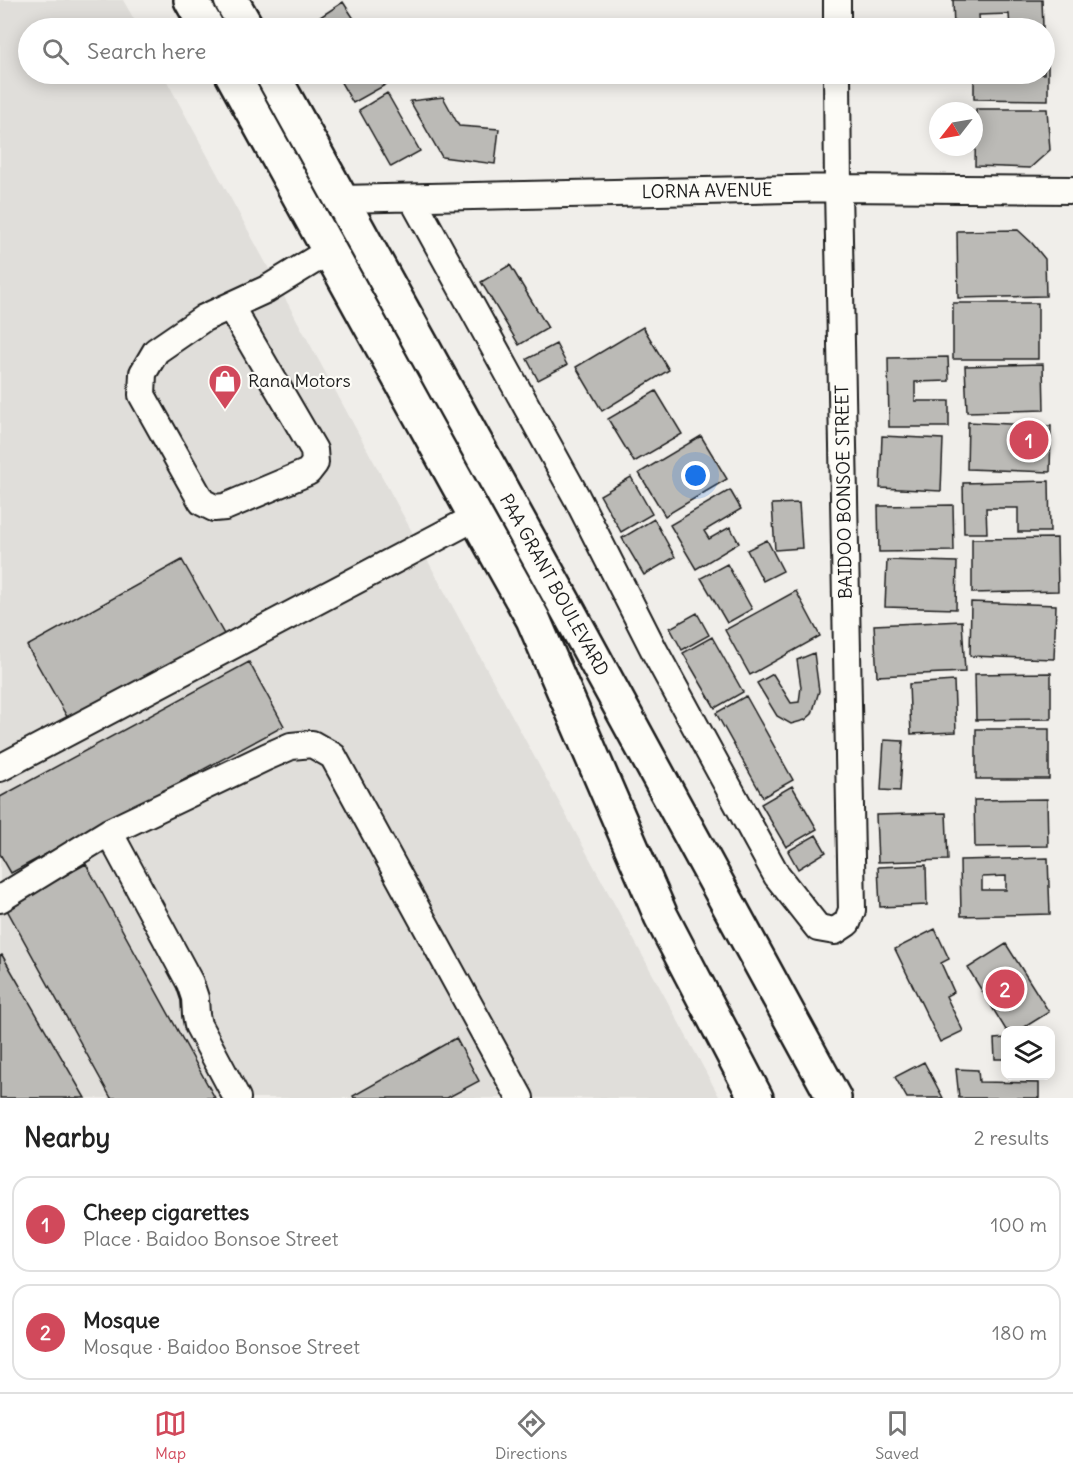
<!DOCTYPE html>
<meta charset="utf-8">
<style>
body{margin:0;font-family:Delius,sans-serif;background:#f2f2f2;color:#222}
.controls{position:absolute;right:18px;bottom:18px;display:grid;overflow:hidden;border-radius:12px;box-shadow:0 3px 15px #0003}
.controls button{width:54px;height:54px;display:grid;place-items:center;padding:0;border:0;border-bottom:2px solid #e0e0e0;background:#fff;color:#222;font:30px sans-serif}
.compass{position:absolute;left:929px;top:102px;width:54px;height:54px;border-radius:50%;background:#fff;box-shadow:0 3px 15px #0003;rotate:239deg}
.you{position:absolute;left:696px;top:476px;width:21px;height:21px;margin:-15px;border:4px solid #fff;border-radius:50%;background:#1a73e8;box-shadow:0 0 0 9px #1a73e833}
.badge{display:grid;place-items:center;width:39px;height:39px;border-radius:50%;background:#d1495b;color:#fff;font-size:20px;font-weight:700}
.pin{position:absolute;translate:-50% -50%;border:3px solid #fff;box-shadow:0 2px 6px #0006}
.list{margin:0;padding:0;list-style:none}
h2{display:flex;justify-content:space-between;align-items:center;height:78px;margin:0;padding:0 24px;font-size:26px}
h2 small{font-size:20px;font-weight:400;color:#767676}
.list li{display:grid;grid-template-columns:39px 1fr auto;gap:18px;align-items:center;box-sizing:border-box;height:96px;margin:0 12px 12px;padding:0 12px;border:2px solid #e0e0e0;border-radius:18px}
.list b{display:block;font-size:22px;white-space:nowrap}
.list p{margin:0;font-size:20px;white-space:nowrap;color:#767676}
.list em{font-size:20px;font-style:normal;color:#767676}
.icon{flex:none;width:33px;height:33px;fill:none;stroke:currentColor;stroke-width:2;stroke-linecap:round;stroke-linejoin:round}
.map{position:relative;flex:none;width:1073px;height:1098px;overflow:hidden}
.search{position:absolute;background:#fff;box-shadow:0 3px 15px #0003;left:18px;right:18px;top:18px;height:66px;display:flex;align-items:center;gap:15px;box-sizing:border-box;padding:0 21px;border-radius:33px;color:#767676;font-size:22px}
.sheet{height:294px;background:#fff}
nav{display:flex;justify-content:space-around;align-items:center;box-sizing:border-box;height:84px;border-top:2px solid #e0e0e0;background:#fff;font-size:16px;color:#767676}
nav a{display:grid;justify-items:center;gap:3px}
nav .on{color:#d1495b}
.map>svg:first-child{display:block}
</style>
<div class="map">
<svg width="1073" height="1098" viewBox="0 0 1073 1098">
<rect width="100%" height="100%" fill="#f0eeea"/>
<filter id="ink" filterUnits="userSpaceOnUse"><feTurbulence type="fractalNoise" baseFrequency=".0167" numOctaves="2"/><feDisplacementMap in="SourceGraphic" scale="12" xChannelSelector="R" yChannelSelector="G"/><feConvolveMatrix kernelMatrix="1 2 1 2 8 2 1 2 1" color-interpolation-filters="sRGB"/></filter>
<g filter="url(#ink)">
<path fill="#e0deda" d="M0 0H123L139 28H28V74H163L720 1098H0Z"/>
<path fill="#bbbab6" stroke="#1c1c1c" stroke-width="1.5" fill-rule="evenodd" d="M953 0H1042L1043 28H1010L1009 14 979 15 980 28H954Z
M343 2 360 28H318L314 21Z
M1044 50H1048V100L974 99V77H1014V74H1044Z
M336 74H391L394 80 353 103Z
M387 93 420 151 391 167 359 110Z
M443 97 459 126 499 129 495 164 442 157 410 101Z
M976 109H1047L1050 150 1030 168 975 166Z
M1018 230 1032 243 1045 259 1046 296 958 298 957 231Z
M510 265 548 328 519 345 481 282Z
M953 303H1038V359H953Z
M643 327 669 370 602 411 576 367Z
M556 344 567 365 538 380 527 359Z
M948 357 949 381 915 382V401H949V427H889L888 358Z
M1043 364 1044 410 967 412 965 366Z
M656 391 682 434 634 462 608 419Z
M968 422 1051 426 1050 472 967 469Z
M701 436 727 479 665 516 639 473Z
M882 436 943 439 941 491 880 488Z
M631 477 652 514 621 532 600 495Z
M1049 481 1050 532H1018V508H986L987 533H964L963 483Z
M730 490 741 509 704 531 709 539 730 527 739 543 696 569 670 525Z
M799 503 802 548 775 550 772 504Z
M953 505 954 551 879 552 878 506Z
M654 519 675 557 644 575 622 538Z
M1057 538 1058 591 972 593V539Z
M767 540 783 571 763 581 747 550Z
M182 560 225 636 70 722 27 646Z
M887 560 957 562 956 609 885 607Z
M727 564 752 609 727 623 701 578Z
M796 591 820 636 750 675 725 630Z
M971 602 1056 605 1054 659 970 656Z
M697 613 709 635 682 650 670 628Z
M962 621 965 672 877 676 874 625Z
M712 637 743 692 715 708 683 653Z
M814 653 819 691 812 714 805 720 791 724 777 716 757 683 773 674 791 703 799 702 801 687 797 660Z
M249 662 284 726 11 873 0 854V797Z
M1051 673V719L976 720 975 674Z
M954 681 956 732 911 734 909 684Z
M746 696 793 780 763 797 716 713Z
M976 729H1049V779H976Z
M884 740 903 741 900 791 881 790Z
M792 786 817 829 786 847 761 804Z
M1047 799 1048 846 975 847 974 800Z
M946 813 948 860 878 862 876 815Z
M816 835 826 852 798 869 788 851Z
M1048 858 1050 914 961 916 960 860ZM1006 876V890H982V877Z
M86 864 215 1098H111L6 908Z
M926 865 927 905 880 907 878 867Z
M935 929 949 959 941 963 954 992 946 996 963 1031 940 1042 895 949Z
M1006 944 1049 1012 1020 1030H1006L968 968Z
M2 955 85 1098H0V956Z
M456 1038 479 1081 447 1098H354L353 1096Z
M1006 1038V1059H995L994 1039Z
M924 1062 943 1098H907L895 1077Z
M956 1069 978 1070 979 1082 1039 1083V1098H959Z"/>
<g fill="none" stroke-linecap="round" stroke-linejoin="round">
<defs>
<path id="minor" d="M837 0V28
M412 198 577 498 655 652 754 834 777 876 818 928 835 931 847 923 852 910 838 188 837 74
M341 199 838 188 1073 190
M230 306 314 450 315 463 308 472 225 507 214 508 202 502 142 395 143 373 156 351 204 318 267 289 329 251
M0 768 476 517
M109 832 190 983 195 998 196 1015 198 1025 237 1098
M0 899 109 832 266 757 291 746 312 744 333 756 520 1098"/>
<path id="major" d="M191 0 207 28
M231 0 247 28
M232 74 476 517 533 619 661 916 756 1098
M272 74 564 603 834 1098"/>
</defs>
<use href="#minor" stroke="#1c1c1c" stroke-width="30"/>
<use href="#major" stroke="#1c1c1c" stroke-width="38"/>
<use href="#minor" stroke="#fdfcf7" stroke-width="26"/>
<use href="#major" stroke="#fdfcf7" stroke-width="33"/>
</g>
</g>
<defs>
<symbol id="shop-pin" viewBox="-11 -11 22 30"><path d="M0 17L-7.5 6A9.5 9.5 0 1 1 7.5 6Z" fill="#d1495b" stroke="#fdfcf7"/><path d="M-5-2.5h2.3a2.7 3.5 0 0 1 5.4 0H5L5.5 6h-11ZM-1.5-2.5h3a1.5 2.3 0 0 0-3 0Z" fill="#fff"/></symbol>
</defs>
<g fill-rule="evenodd">
<use href="#shop-pin" x="206" y="362" width="38" height="52"/>
</g>
<g text-anchor="middle" stroke-width="4.5" stroke-linejoin="round" paint-order="stroke">
<g font-size="18" fill="#1c1c1c" stroke="#fdfcf7">
<text transform="translate(707 191) rotate(-1)" y="6">LORNA AVENUE</text>
<text transform="translate(844 492) rotate(-91)" y="6">BAIDOO BONSOE STREET</text>
<text transform="translate(554 585) rotate(61)" y="6">PAA GRANT BOULEVARD</text>
</g>
<g font-size="18" fill="#1c1c1c" stroke="#fdfcf7" text-anchor="start">
<text x="248" y="387">Rana Motors</text>
</g>
</g>
</svg>
<div class="controls">
<button><svg class="icon" aria-label="layers" viewBox="0 0 24 24"><path d="M12 4l9 5-9 5-9-5zM3 14l9 5 9-5"/></svg></button>
</div>
<svg class="compass" viewBox="-18 -18 36 36"><path d="M0-13l5 13h-10z" fill="#e53935"/><path d="M0 13l5-13h-10z" fill="#767676"/></svg>
<div class="you"></div>
<div class="pin badge" style="left:1029px;top:440px">1</div>
<div class="pin badge" style="left:1005px;top:989px">2</div>
<div class="search"><svg class="icon" aria-label="search" viewBox="0 0 24 24"><circle cx="10" cy="10" r="6"/><path d="M15 15l6 6"/></svg>Search here</div>
</div>
<section class="sheet">
<h2>Nearby<small>2 results</small></h2>
<ul class="list">
<li><span class="badge">1</span><div><b>Cheep cigarettes</b><p>Place · Baidoo Bonsoe Street</p></div><em>100 m</em></li>
<li><span class="badge">2</span><div><b>Mosque</b><p>Mosque · Baidoo Bonsoe Street</p></div><em>180 m</em></li>
</ul>
</section>
<nav>
<a class="on"><svg class="icon" aria-label="map" viewBox="0 0 24 24"><path d="M3 6l6-2 6 2 6-2v14l-6 2-6-2-6 2zM9 4v14M15 6v14"/></svg>Map</a>
<a><svg class="icon" aria-label="directions" viewBox="0 0 24 24"><path d="M12 3l9 9-9 9-9-9zM9 14v-3h6M13 9l2 2-2 2"/></svg>Directions</a>
<a><svg class="icon" aria-label="saved" viewBox="0 0 24 24"><path d="M7 4h10v16l-5-4-5 4z"/></svg>Saved</a>
</nav>
